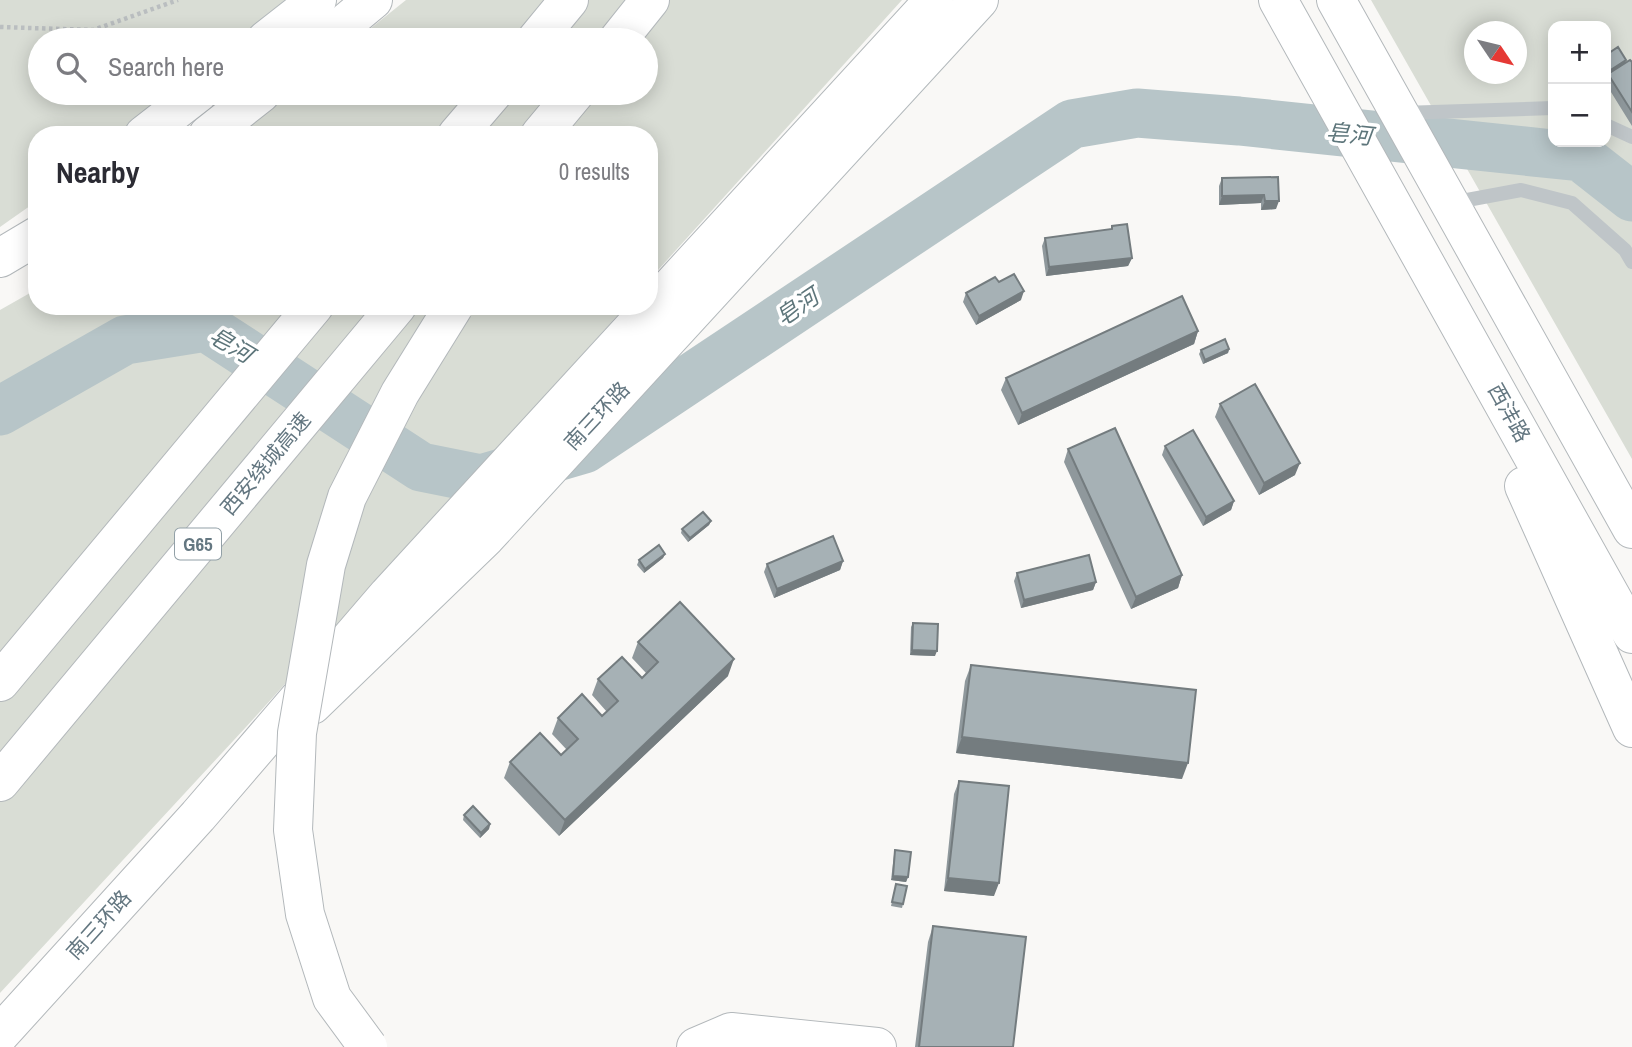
<!DOCTYPE html>
<meta charset="utf-8">
<style>
body{margin:0;font-family:"Archivo Narrow","Noto Sans SC",sans-serif;background:#f7f7f7;color:#2b2b33}
.controls{position:absolute;right:21px;top:21px;display:grid;overflow:hidden;border-radius:14px;box-shadow:0 4px 18px #0003}
.controls button{width:63px;height:63px;display:grid;place-items:center;padding:0;border:0;border-bottom:2px solid #e1e1e2;background:#fff;color:#2b2b33;font:35px sans-serif}
.compass{position:absolute;left:1464px;top:21px;width:63px;height:63px;border-radius:50%;background:#fff;box-shadow:0 4px 18px #0003;rotate:125deg}
.list{margin:0;padding:0;list-style:none}
h2{display:flex;justify-content:space-between;align-items:center;height:91px;margin:0;padding:0 28px;font-size:30px}
h2 small{font-size:23px;font-weight:400;color:#7c7c81}
.icon{flex:none;width:38px;height:38px;fill:none;stroke:currentColor;stroke-width:2;stroke-linecap:round;stroke-linejoin:round}
.map{position:relative;flex:none;width:1632px;height:1047px;overflow:hidden}
.search{position:absolute;background:#fff;box-shadow:0 4px 18px #0003;left:28px;top:28px;width:630px;height:77px;display:flex;align-items:center;gap:18px;box-sizing:border-box;padding:0 24px;border-radius:38px;color:#7c7c81;font-size:26px}
.panel{position:absolute;background:#fff;box-shadow:0 4px 18px #0003;left:28px;top:126px;width:630px;height:189px;border-radius:28px}
.map>svg:first-child{display:block}
</style>
<div class="map">
<svg width="1632" height="1047" viewBox="0 0 1632 1047">
<rect width="100%" height="100%" fill="#f9f8f6"/>
<path fill="#d9ddd5" fill-rule="evenodd" d="M0 0H288L240 40H40V93H176L124 135H37V201L0 227Z
M406 0H902L649 280V135H239L291 93H646V40H356Z
M1371 0H1632V459ZM1553 26H1606V142H1553ZM1474 32H1516V74H1474Z
M37 289V306H626L246 727 0 993V310Z"/>
<g fill="none" stroke-linecap="round" stroke-linejoin="round">
<path stroke="#b7c5c8" stroke-width="49" d="M0 411 125 340 206 327 421 467 481 479 584 449 1072 124 1137 113 1239 121 1581 157 1632 197"/>
<defs>
<path id="primary" d="M266 40 317 0
M144 135 198 93
M312 705 486 537 979 0"/>
<path id="highway" d="M1278 0 1632 634
M1336 0 1632 529
M325 40 373 0
M536 40 569 0
M618 40 650 0
M208 135 261 93
M457 135 493 93
M540 135 575 93
M0 258 37 236
M1524 486 1632 728
M0 682 314 306
M0 782 397 306
M0 1034 198 816 388 595 934 0
M696 1047 731 1032 877 1047"/>
</defs>
<use href="#primary" stroke="#b3b9bc" stroke-width="40"/>
<use href="#highway" stroke="#b3b8bb" stroke-width="40"/>
<path stroke="#babec0" stroke-width="4.5" stroke-dasharray="3.5 3.5" stroke-linecap="butt" d="M0 27 93 30 178 0"/>
<path stroke="#bfc5c8" stroke-width="14" d="M1402 113 1553 108
M1606 125 1632 137
M1451 203 1521 190 1572 203 1625 250 1632 262"/>
<use href="#primary" stroke="#fff" stroke-width="38"/>
<use href="#highway" stroke="#fff" stroke-width="38"/>
<defs>
<path id="highway-bridge" d="M368 1047 332 998 305 914 293 830 297 733 326 565 347 497 400 393 454 306"/>
</defs>
<use href="#highway-bridge" stroke="#b3b8bb" stroke-width="40" stroke-linecap="butt"/>
<use href="#highway-bridge" stroke="#fff" stroke-width="38"/>
</g>
<path fill="#8f989c" d="M1606 55 1626 60 1625 63 1632 62V126L1606 84 1607 76Z
M1278 177 1276 209 1261 210V203L1219 205V186L1222 178Z
M1112 226 1132 258 1128 266 1046 276 1042 246 1045 238 1111 230Z
M999 282 1021 300 976 325 963 302 966 293Z
M1198 331 1194 344 1018 425 1001 390 1006 378Z
M1229 349 1228 353 1203 364 1199 354 1201 350Z
M1220 404 1295 475 1259 495 1215 417Z
M1165 446 1234 501 1231 510 1203 526 1162 455Z
M1068 449 1182 575 1178 588 1131 609 1064 462Z
M711 521 709 525 688 542 681 533 682 529Z
M665 554 663 558 644 573 637 565 639 560Z
M843 561 840 570 774 598 764 572 767 564Z
M1017 573 1096 582 1093 590 1021 608 1014 581Z
M913 623 935 656 910 655 911 627Z
M638 642 728 676 559 836 504 778 510 762 561 755 567 750 552 734 558 718 602 716 607 712 592 695 598 679 642 678 646 673 632 658Z
M971 665 1182 779 956 753 965 681Z
M959 781 994 896 944 891 954 794Z
M464 815 490 824 489 829 480 838 463 820Z
M895 850 908 877 906 882 891 880 894 855Z
M896 884 903 904 902 908 891 906Z
M933 926 1013 1047H915L928 942Z"/>
<path fill="#747c7f" d="M1626 60 1624 65 1608 74 1606 76V73Z
M1264 195 1261 203 1219 205 1222 196Z
M1265 201H1279L1276 209 1261 210Z
M1132 258 1128 266 1046 276 1049 267Z
M1024 291 1021 300 976 325 979 316Z
M1198 331 1194 344 1018 425 1022 413Z
M1229 349 1228 353 1203 364 1205 360Z
M1300 463 1295 475 1259 495 1264 483Z
M1234 501 1231 510 1203 526 1206 517Z
M711 521 709 525 688 542 690 538Z
M665 554 663 558 644 573 645 569Z
M843 561 840 570 774 598 777 589Z
M1182 575 1178 588 1131 609 1136 597Z
M1096 582 1093 590 1021 608 1024 600Z
M912 650 937 651 935 656 910 655Z
M734 659 728 676 559 836 565 820Z
M962 737 1188 763 1182 779 956 753Z
M490 824 489 829 480 838 481 833Z
M893 876 908 877 906 882 891 880Z
M948 878 999 883 994 896 944 891Z"/>
<path fill="#a6b1b5" stroke="#747c7f" stroke-width="2" d="M1618 47 1626 60 1606 73V55Z
M1630 60 1632 62V112L1608 74Z
M1278 177 1279 201H1265L1264 195 1222 196V178Z
M1127 224 1132 258 1049 267 1045 238 1112 229V226Z
M1014 274 1024 291 979 316 966 293 995 277 999 282Z
M1182 296 1198 331 1022 413 1006 378Z
M1225 339 1229 349 1205 360 1201 350Z
M1255 384 1300 463 1264 483 1220 404Z
M1115 428 1182 575 1136 597 1068 449Z
M1193 430 1234 501 1206 517 1165 446Z
M703 512 711 521 690 538 682 529Z
M833 536 843 561 777 589 767 564Z
M659 545 665 554 645 569 639 560Z
M1089 555 1096 582 1024 600 1017 573Z
M680 602 734 659 565 820 510 762 540 733 561 755 578 739 558 718 582 694 602 716 618 701 598 679 622 657 642 678 658 662 638 642Z
M913 623 938 624 937 651 912 650Z
M971 665 1196 690 1188 763 962 737Z
M959 781 1009 786 999 883 948 878Z
M473 806 490 824 481 833 464 815Z
M895 850 911 852 908 877 893 876Z
M896 884 907 886 903 904 892 902Z
M933 926 1026 937 1013 1047H919Z"/>
<g text-anchor="middle" stroke-width="7" stroke-linejoin="round" paint-order="stroke">
<rect fill="#fff" stroke="#92a0a7" stroke-width="2" x="175" y="528.5" width="46" height="31" rx="5"/>
<g font-size="19" font-weight="bold" fill="#647781">
<text x="198" y="551">G65</text>
</g>
<g font-size="21" fill="#647781" stroke="#fff">
<text transform="translate(1509 413) rotate(61)" y="7">西沣路</text>
<text transform="translate(597 416) rotate(-47)" y="7">南三环路</text>
<text transform="translate(266 464) rotate(-50)" y="7">西安绕城高速</text>
<text transform="translate(99 925) rotate(-48)" y="7">南三环路</text>
</g>
<g font-size="23" font-style="italic" fill="#5e767b" stroke="#fff">
<text transform="translate(1349 134) rotate(6)" y="8">皂河</text>
<text transform="translate(797 307) rotate(-34)" y="8">皂河</text>
<text transform="translate(231 345) rotate(31)" y="8">皂河</text>
</g>
</g>
</svg>
<div class="controls">
<button>+</button>
<button>−</button>
</div>
<svg class="compass" viewBox="-18 -18 36 36"><path d="M0-13l5 13h-10z" fill="#e53935"/><path d="M0 13l5-13h-10z" fill="#7c7c81"/></svg>
<div class="search"><svg class="icon" aria-label="search" viewBox="0 0 24 24"><circle cx="10" cy="10" r="6"/><path d="M15 15l6 6"/></svg>Search here</div>
<section class="panel">
<h2>Nearby<small>0 results</small></h2>
<ul class="list">
</ul>
</section>
</div>
